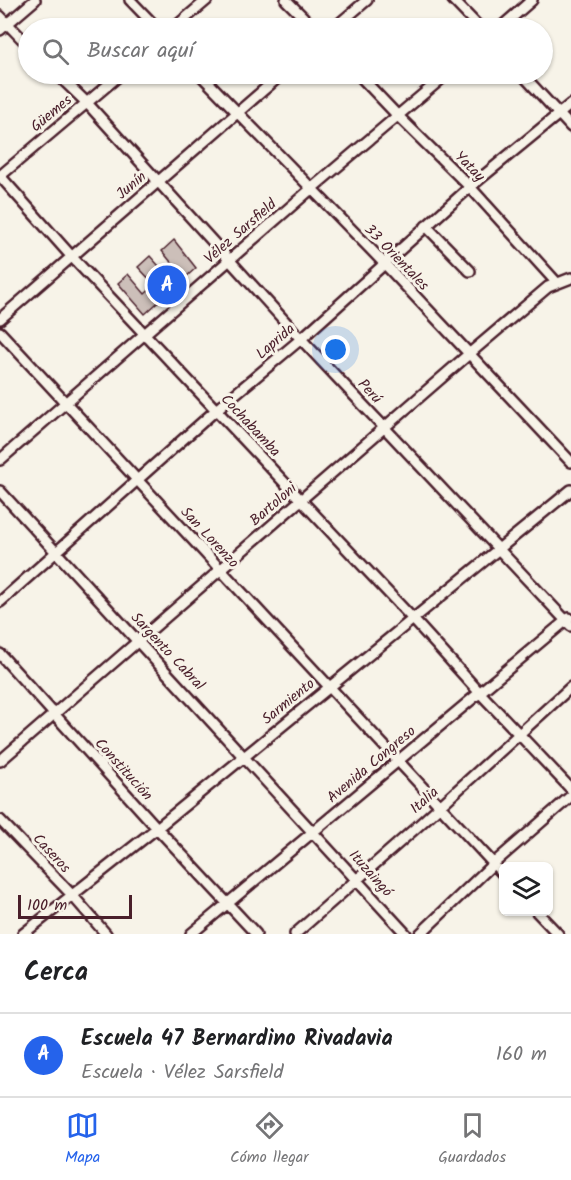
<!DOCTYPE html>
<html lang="es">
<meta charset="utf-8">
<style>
body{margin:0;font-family:Kalam,sans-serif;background:#f2f2f2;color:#202124}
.controls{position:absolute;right:18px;bottom:18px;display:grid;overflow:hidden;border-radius:9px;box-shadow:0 2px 4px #0004}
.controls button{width:54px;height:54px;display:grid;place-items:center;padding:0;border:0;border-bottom:2px solid #e0e0e0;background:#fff;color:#202124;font:30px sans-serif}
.scale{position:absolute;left:18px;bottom:15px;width:114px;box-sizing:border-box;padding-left:6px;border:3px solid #4a1f2b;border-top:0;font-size:16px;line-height:21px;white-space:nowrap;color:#4a1f2b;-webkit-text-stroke:4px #f7f3e8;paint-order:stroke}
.you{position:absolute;left:336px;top:350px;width:21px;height:21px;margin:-15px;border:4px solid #fff;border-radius:50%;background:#1a73e8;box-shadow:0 0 0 9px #1a73e833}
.badge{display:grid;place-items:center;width:39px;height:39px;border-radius:50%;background:#2563eb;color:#fff;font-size:20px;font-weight:700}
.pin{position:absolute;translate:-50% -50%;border:3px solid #fff;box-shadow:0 2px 6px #0006}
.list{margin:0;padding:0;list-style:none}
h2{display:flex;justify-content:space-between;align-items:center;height:78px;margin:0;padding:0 24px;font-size:26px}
h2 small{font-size:20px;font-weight:400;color:#757577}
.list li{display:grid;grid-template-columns:39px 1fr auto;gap:18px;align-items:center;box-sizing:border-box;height:84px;padding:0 24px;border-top:2px solid #e0e0e0}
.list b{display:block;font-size:22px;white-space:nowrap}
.list p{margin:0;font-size:20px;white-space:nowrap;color:#757577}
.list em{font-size:20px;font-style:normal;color:#757577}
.icon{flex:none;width:33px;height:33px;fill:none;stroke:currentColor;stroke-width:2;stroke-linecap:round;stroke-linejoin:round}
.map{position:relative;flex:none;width:571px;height:934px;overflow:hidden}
.search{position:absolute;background:#fff;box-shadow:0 2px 4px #0004;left:18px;right:18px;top:18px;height:66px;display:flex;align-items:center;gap:15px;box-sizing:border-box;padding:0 21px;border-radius:33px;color:#757577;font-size:22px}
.sheet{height:162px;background:#fff}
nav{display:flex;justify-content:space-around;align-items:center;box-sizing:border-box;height:84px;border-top:2px solid #e0e0e0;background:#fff;font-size:16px;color:#757577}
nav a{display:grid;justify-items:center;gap:3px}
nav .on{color:#2563eb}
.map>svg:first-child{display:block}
</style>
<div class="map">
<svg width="571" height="934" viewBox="0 0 571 934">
<rect width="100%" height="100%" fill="#f7f3e8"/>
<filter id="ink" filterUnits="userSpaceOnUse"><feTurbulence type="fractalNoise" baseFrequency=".0167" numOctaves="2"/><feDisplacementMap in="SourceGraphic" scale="12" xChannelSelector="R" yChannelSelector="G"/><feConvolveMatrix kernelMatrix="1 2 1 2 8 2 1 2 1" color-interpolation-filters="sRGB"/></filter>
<g filter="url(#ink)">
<path fill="#ccbfb9" stroke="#4a1f2b" stroke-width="1.5" d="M174 240 196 268 145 314 118 283 128 274 145 294 155 285 138 267 150 256 167 275 175 267 162 251Z"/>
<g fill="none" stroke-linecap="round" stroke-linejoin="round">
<defs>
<path id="minor" d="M130 0 157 28
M286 0 314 28
M453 0 480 28
M0 16 28 45
M174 28 207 0
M334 28 367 0
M500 28 532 0
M0 30 35 0
M57 74 87 103 301 339 571 626
M200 74 384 263 571 462
M358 74 398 116 470 187 557 283
M522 74 571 127
M0 176 72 257 412 618 480 693 571 789
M0 176 121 74
M426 226 470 271
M0 319 282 74
M0 332 504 875
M0 460 311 189 447 74
M0 491 406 934
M0 602 216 410 301 339 470 187 571 104
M0 654 157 828 256 934
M0 761 469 354 548 287 571 278
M0 820 72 895 106 934
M537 912 558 934
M23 934 157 828 571 490
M191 934 569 618
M295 934 418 826 571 687
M420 934 493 864 571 796"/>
</defs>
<use href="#minor" stroke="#4a1f2b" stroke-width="14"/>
<use href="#minor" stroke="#f7f3e8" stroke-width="9"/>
</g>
</g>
<g text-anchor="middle" stroke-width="6" stroke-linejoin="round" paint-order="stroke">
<g font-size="15" fill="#4a1f2b" stroke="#f7f3e8">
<text transform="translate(51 113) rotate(-40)" y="5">Güemes</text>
<text transform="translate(470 166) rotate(45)" y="5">Yatay</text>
<text transform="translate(131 185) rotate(-41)" y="5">Junín</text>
<text transform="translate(240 231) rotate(-41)" y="5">Vélez Sarsfield</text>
<text transform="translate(397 257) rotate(46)" y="5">33 Orientales</text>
<text transform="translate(275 341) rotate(-41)" y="5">Laprida</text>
<text transform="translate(370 391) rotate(47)" y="5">Perú</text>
<text transform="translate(251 425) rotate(47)" y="5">Cochabamba</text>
<text transform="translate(273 504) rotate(-41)" y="5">Bartoloni</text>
<text transform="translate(210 537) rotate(47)" y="5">San Lorenzo</text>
<text transform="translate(168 651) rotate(47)" y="5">Sargento Cabral</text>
<text transform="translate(288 701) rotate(-39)" y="5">Sarmiento</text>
<text transform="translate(371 764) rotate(-40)" y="5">Avenida Congreso</text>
<text transform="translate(124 769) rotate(48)" y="5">Constitución</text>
<text transform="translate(424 800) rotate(-42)" y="5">Italia</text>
<text transform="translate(52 853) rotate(47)" y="5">Caseros</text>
<text transform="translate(371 873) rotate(48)" y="5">Ituzaingó</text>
</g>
</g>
</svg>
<div class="controls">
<button><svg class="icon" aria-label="layers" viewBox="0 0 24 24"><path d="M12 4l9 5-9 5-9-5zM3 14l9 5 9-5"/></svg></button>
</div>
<div class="scale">100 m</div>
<div class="you"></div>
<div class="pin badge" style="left:167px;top:285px">A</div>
<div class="search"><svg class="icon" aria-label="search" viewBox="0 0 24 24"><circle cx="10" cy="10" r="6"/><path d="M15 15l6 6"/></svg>Buscar aquí</div>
</div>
<section class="sheet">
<h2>Cerca<small></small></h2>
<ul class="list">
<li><span class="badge">A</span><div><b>Escuela 47 Bernardino Rivadavia</b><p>Escuela · Vélez Sarsfield</p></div><em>160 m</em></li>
</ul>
</section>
<nav>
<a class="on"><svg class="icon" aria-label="map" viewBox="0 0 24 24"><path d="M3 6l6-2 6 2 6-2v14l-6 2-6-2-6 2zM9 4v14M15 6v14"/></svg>Mapa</a>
<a><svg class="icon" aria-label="directions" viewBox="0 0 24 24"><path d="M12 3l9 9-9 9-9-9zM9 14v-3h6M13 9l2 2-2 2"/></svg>Cómo llegar</a>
<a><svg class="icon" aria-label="saved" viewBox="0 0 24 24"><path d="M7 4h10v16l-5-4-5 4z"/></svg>Guardados</a>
</nav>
